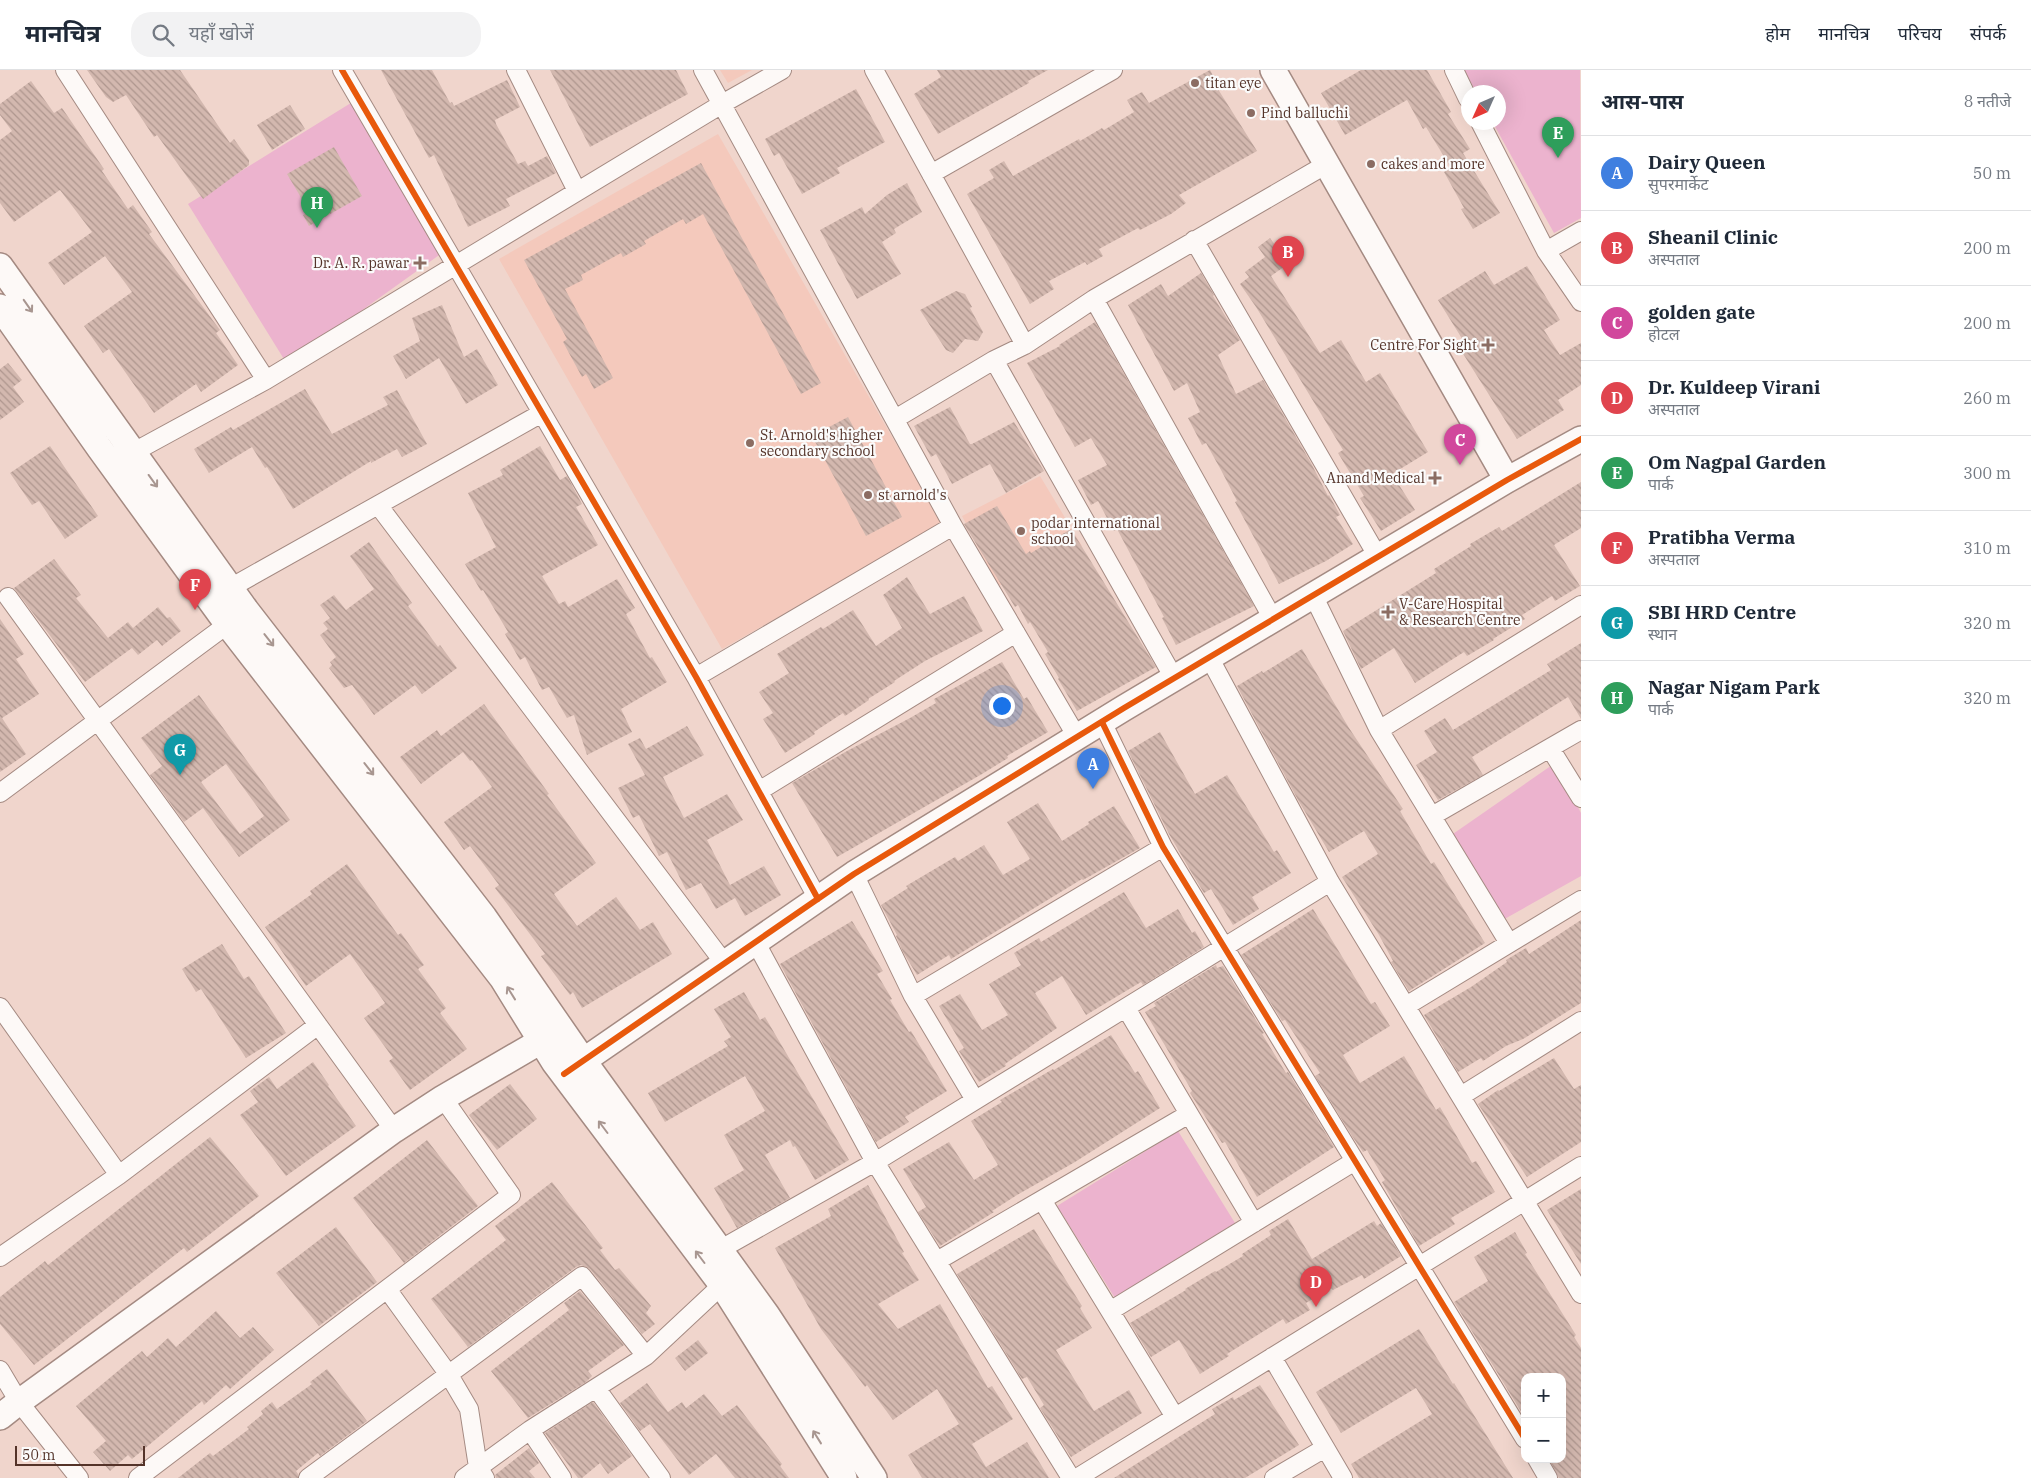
<!DOCTYPE html>
<html lang="hi">
<meta charset="utf-8">
<style>
body{margin:0;font-family:"IBM Plex Serif","Noto Sans Devanagari",serif;background:#f2f2f3;color:#1f2937}
.controls{position:absolute;right:15px;bottom:15px;display:grid;overflow:hidden;border-radius:10px;box-shadow:0 5px 20px #0002}
.controls button{width:45px;height:45px;display:grid;place-items:center;padding:0;border:0;border-bottom:1px solid #e0e1e3;background:#fff;color:#1f2937;font:25px sans-serif}
.compass{position:absolute;left:1461px;top:15px;width:45px;height:45px;border-radius:50%;background:#fff;box-shadow:0 5px 20px #0002;rotate:225deg}
.scale{position:absolute;left:15px;bottom:12px;width:130px;box-sizing:border-box;padding-left:5px;border:2px solid #543329;border-top:0;font-size:14px;line-height:18px;white-space:nowrap;color:#543329;-webkit-text-stroke:4px #fbfbfb;paint-order:stroke}
.you{position:absolute;left:1001px;top:635px;width:18px;height:18px;margin:-12px;border:4px solid #fff;border-radius:50%;background:#1a73e8;box-shadow:0 0 0 8px #1a73e833}
.badge{display:grid;place-items:center;width:32px;height:32px;border-radius:50%;background:#0b8043;color:#fff;font-size:16px;font-weight:700}
.pin{position:absolute;translate:-50% -41px;filter:drop-shadow(0 1px 2px #0008)}
.pin::after{content:'';position:absolute;top:26px;width:18px;height:15px;background:inherit;clip-path:polygon(0 0,100% 0,50% 100%)}
.list{margin:0;padding:0;list-style:none}
h2{display:flex;justify-content:space-between;align-items:center;height:65px;margin:0;padding:0 20px;font-size:21px}
h2 small{font-size:16px;font-weight:400;color:#747a83}
.list li{display:grid;grid-template-columns:32px 1fr auto;gap:15px;align-items:center;box-sizing:border-box;height:75px;padding:0 20px;border-top:1px solid #e0e1e3}
.list b{display:block;font-size:19px;white-space:nowrap}
.list p{margin:0;font-size:16px;white-space:nowrap;color:#747a83}
.list em{font-size:16px;font-style:normal;color:#747a83}
.icon{flex:none;width:28px;height:28px;fill:none;stroke:currentColor;stroke-width:2;stroke-linecap:round;stroke-linejoin:round}
.map{position:relative;flex:none;width:1581px;height:1408px;overflow:hidden}
header{display:flex;align-items:center;gap:30px;box-sizing:border-box;height:70px;padding:0 25px;background:#fff;border-bottom:1px solid #e0e1e3}
header strong{font-size:24px}
nav{display:flex;gap:28px;margin-inline-start:auto;font-size:18px}
.search{width:350px;height:45px;background:#f2f2f3;display:flex;align-items:center;gap:12px;box-sizing:border-box;padding:0 18px;border-radius:20px;color:#747a83;font-size:19px}
main{display:flex}
aside{flex:1;background:#fff}
.map>svg:first-child{display:block}
</style>
<header>
<strong>मानचित्र</strong>
<div class="search"><svg class="icon" aria-label="search" viewBox="0 0 24 24"><circle cx="10" cy="10" r="6"/><path d="M15 15l6 6"/></svg>यहाँ खोजें</div>
<nav><a>होम</a><a>मानचित्र</a><a>परिचय</a><a>संपर्क</a></nav>
</header>
<main>
<div class="map">
<svg width="1581" height="1408" viewBox="0 0 1581 1408">
<defs>
<pattern id="building-back-hatch" width="6" height="6" patternUnits="userSpaceOnUse" patternTransform="scale(1.25)"><rect width="6" height="6" fill="#d3b8af"/><path d="M-1 5l2 2M0 0l6 6M5-1l2 2" fill="none" stroke="#ae968e"/></pattern>
</defs>
<rect width="100%" height="100%" fill="#f0d5cc"/>
<path fill="#f4c9bc" d="M720 0H752L728 13Z
M718 64 942 454 722 579 499 189Z
M1040 406 1082 476 998 516 962 446Z"/>
<path fill="#ecb3ce" d="M1464 0H1580L1581 148 1554 163 1493 53 1498 52V22H1476Z
M367 23 442 183 287 294 188 134Z
M1555 693 1581 743V806L1501 851 1450 766Z
M1178 1061 1235 1153 1115 1228 1057 1136Z"/>
<path fill="url(#building-back-hatch)" fill-rule="evenodd" d="M87 0H180L230 73 234 69 249 90V95L203 129 157 65 154 67 126 25 113 32 106 27Z
M381 0H432L450 33 452 32 454 36 507 10 520 37 495 50 496 54 518 94 525 91 528 96 547 86 556 103 506 129 510 136 468 157 434 85 429 88Z
M550 0H676L688 24 590 77Z
M937 0H1048L1028 11 1029 13 938 64 914 24 941 7Z
M1210 0 1218 15 1216 16 1257 81 1179 125 1186 133 1171 144 1140 160 1138 158 1099 179 1103 186 1087 195 1085 192 1049 211 1054 219 1030 234 967 124 994 108 989 100 1004 91 1013 106 1079 69 1080 71 1102 58 1104 60 1134 42 1127 30 1142 22 1149 33Z
M1361 0H1427L1451 42 1448 44 1470 79 1463 83 1500 143 1473 159 1461 139 1464 138 1444 102 1451 98 1426 57 1423 59 1407 30 1345 65 1321 23Z
M31 11 54 43 62 38 104 99 102 101 128 139 133 135 152 162 149 164 220 260 216 263 238 295 201 322 196 314 154 343 109 279 103 283 84 256 132 222 105 186 64 215 48 193 92 162 60 120 14 152 0 133V70L12 61 0 45V34Z
M856 19 885 72 837 98 840 103 802 124 779 83 774 86 765 69Z
M290 35 305 59 272 80 257 55Z
M334 77 362 126 309 156 303 145 309 141 287 104Z
M701 93 821 313 801 324 703 144 686 154 683 149 644 171 646 174 623 187 621 183 581 205 583 210 565 219 613 308 594 319 586 304 582 307 563 272 567 269 524 190Z
M907 113 922 142 894 159 896 163 882 172 901 204 857 229 820 160 862 137 865 144 887 125Z
M1270 168 1288 194 1271 206 1320 283 1341 270 1366 312 1380 303 1428 382 1392 404 1415 440 1381 461 1360 428 1364 426 1338 383 1343 380 1256 237 1240 214 1249 207 1245 202 1265 187 1258 177Z
M1527 196 1560 250 1544 260 1560 285 1581 273V315L1558 330 1564 340 1517 369 1460 279 1466 275 1438 230 1485 201 1494 215Z
M1201 203 1214 225 1213 226 1240 270 1218 285 1236 324 1263 310 1311 393 1328 426 1329 425 1340 445 1336 447 1353 474 1326 491 1279 514 1235 432 1237 431 1221 400 1206 373 1202 375 1188 348 1200 342 1187 313 1174 321 1128 235 1161 214 1168 226Z
M956 221 965 224 972 237 970 238 983 262 978 271 965 269 953 283 946 280 920 240Z
M442 235 464 287 477 279 498 315 466 334 439 288 406 309 393 286 420 271 412 248Z
M1095 252 1254 536 1176 575 1162 548 1164 547 1117 459 1114 461 1098 431 1091 435 1078 410 1107 395 1091 368 1075 377 1027 293 1060 276 1059 275Z
M8 293 22 310 13 317 24 332 0 350V299Z
M305 319 332 364 388 335 383 327 397 320 427 374 402 387 397 379 371 393V391L293 439 267 397 265 398 252 377 209 403 194 379 231 357 233 360Z
M950 337 970 374H972L1014 352 1044 401 1006 423 990 394 952 414 936 384 931 387 914 356Z
M848 347 902 447 866 466 812 366Z
M50 376 98 446 65 469 39 431 32 435 10 403Z
M540 376 560 410 567 406 574 419 582 434 576 437 598 475 542 506 559 534 565 531 568 537 617 509 635 538 626 544 650 588 652 587 667 612 621 639 632 662 587 685 574 645 567 648 549 617 542 620 525 587 520 590 505 564 508 562 483 520 481 521 465 494 496 477 468 423 503 405 500 400Z
M1581 412V458L1554 475 1580 516 1555 531 1552 526 1522 545 1525 549 1493 569 1494 570 1467 586 1464 582 1415 613 1394 578 1361 599 1343 561 1436 503 1434 499 1471 476 1470 474 1499 457 1502 461Z
M997 436 1026 484 1030 481 1031 483 1071 459 1156 597 1077 641 1058 609 1059 608 1045 584 1048 582 1030 552 1028 554 1018 535 1015 537 964 454Z
M369 472 412 533 408 536 438 577 440 575 457 598 422 624 415 615 374 645 352 615 344 618 329 598 332 595 330 592 336 587 320 565 328 559 323 553 330 548 320 535 334 525 346 540 374 519 350 486Z
M54 489 81 525 76 528 108 568 128 552 133 558 158 537 167 548 170 547 181 561 162 576 157 570 138 585 132 578 85 612 14 518Z
M907 507 930 544 964 526 983 561 925 591 894 611 895 612 868 629 869 630 845 646 843 643 814 662 815 664 785 683 763 649 773 643 759 622 789 603 777 584 821 557 823 559 853 540 876 576 902 558 883 525Z
M0 549 24 584 16 589 39 624 2 648 26 684 0 702Z
M1581 573V649L1568 627 1472 687 1483 705 1438 730 1416 695 1437 682 1424 661 1445 648 1453 660 1551 600 1547 594Z
M1302 579 1349 658 1403 739 1400 741 1431 794 1434 792 1485 873 1409 921 1391 892 1393 891 1379 865 1342 807 1378 784 1364 761 1329 782 1298 730 1237 616 1262 601 1263 603Z
M1002 592 1024 629 1027 627 1048 662 1007 686 1008 688 982 704 837 787 792 713 847 681 910 648 936 633 934 629Z
M199 625 290 750 239 787 203 738 184 752 150 705 162 696 141 668ZM226 694 264 746 240 764 201 712Z
M484 634 549 724 547 725 596 793 554 824 577 856 616 827 640 860 653 852 672 884 582 938 573 922 570 925 541 886 545 884 495 818 499 815 470 776 464 780 444 752 492 717 472 690 470 691 463 682 421 714 400 687 437 660 441 666Z
M687 656 704 685 663 707 684 748 727 724 743 750 707 770 730 815 764 796 781 825 745 846 735 828 716 839 701 813 686 820 667 782 659 786 639 745 633 748 618 718 645 705 628 674 640 668 646 679Z
M1160 662 1195 724 1227 705 1274 782 1277 780 1291 803 1252 827 1259 839 1233 855 1211 819 1204 823 1190 800 1169 764 1128 681Z
M1038 733 1062 771 1089 754 1088 752 1114 736 1140 778 1083 810 1082 809 951 889 949 885 917 905 903 882 896 866 897 865 881 835 908 818 906 816 955 787 958 791 984 775 1003 805 1030 789 1007 752Z
M347 794 398 865 401 863 424 895 418 899 446 938 440 943 467 979 410 1020 389 991 393 988 364 948 385 933 350 884 306 916 265 857 312 824 310 821Z
M1124 822 1146 858 1178 839 1192 863 1195 861 1204 877 1143 915 1141 912 1086 945 1062 906 1035 923 1057 958 1005 994 1006 996 979 1012 959 981 964 978 939 936 960 924 982 960 1008 945 989 914 1021 895 1014 883 1039 868 1041 872Z
M1313 839 1371 934 1375 932 1390 956 1343 985 1360 1013 1404 986 1436 1040 1440 1037 1472 1093 1476 1091 1495 1122 1451 1148 1455 1154 1419 1176 1382 1112 1385 1110 1367 1080 1363 1082 1352 1066 1315 1006 1320 1003 1285 950 1282 951 1241 885Z
M1581 850V933L1523 969 1506 976 1483 991 1481 988 1458 1002 1424 945 1471 917 1507 892 1506 890 1526 878 1529 884Z
M852 851 883 901 877 904 892 929 890 930 909 962 911 961 947 1021 905 1047 909 1052 876 1072 780 894Z
M222 874 244 909 249 906 286 963 246 988 201 919 196 922 182 899Z
M1216 895 1217 898 1223 896 1264 963 1262 964 1286 1003 1288 1002 1334 1077 1257 1127 1225 1072 1222 1073 1190 1023 1192 1021 1145 942 1156 936 1154 933Z
M744 922 760 950 765 947 849 1090 815 1110 795 1076 793 1077 790 1070 765 1085 790 1128 737 1158 714 1118 744 1100 724 1065 765 1041 745 1006 665 1052 648 1023 728 976 724 971 731 967 714 939Z
M1111 965 1135 1003 1138 1001 1160 1038 1075 1092 1017 1125 992 1141 994 1142 940 1176 918 1142 926 1137 903 1099 949 1072 974 1110 998 1095 971 1051 1002 1032 1000 1030 1053 999 1054 1000Z
M1554 988 1574 1019 1581 1015V1072L1527 1107 1478 1034 1498 1020 1499 1021Z
M313 992 329 1015 328 1016 356 1056 286 1106 240 1045 258 1032 250 1021 269 1007 277 1019Z
M510 1014 537 1049 497 1080 469 1045Z
M210 1067 259 1126 187 1182 184 1178 34 1295 0 1254V1227L45 1191 48 1195Z
M427 1070 478 1136 404 1193 353 1128Z
M552 1112 603 1178 600 1180 615 1200 619 1198 651 1236 646 1243 655 1254 642 1264 590 1199 581 1195 576 1197 468 1277 431 1229 506 1170 495 1156Z
M868 1115 904 1182 902 1183 919 1210 878 1234 898 1259 940 1234 988 1318 992 1316 1013 1349 972 1374 986 1397 1027 1372 1049 1408H922L908 1385 959 1354 937 1319 893 1350 867 1315 865 1317 821 1259 775 1178 831 1146 828 1139Z
M1581 1119V1194L1547 1140Z
M1288 1149 1312 1189 1374 1151 1377 1156 1381 1153 1401 1186 1364 1209 1362 1205 1333 1220 1331 1218 1306 1233 1310 1240 1286 1254 1283 1249 1227 1284 1229 1286 1200 1304 1179 1270 1151 1287 1130 1253 1186 1220 1185 1219 1215 1201 1216 1202 1243 1186 1242 1184 1271 1165 1269 1161Z
M336 1157 377 1212 319 1256 276 1203Z
M1034 1159 1082 1236 1080 1238 1092 1258 1056 1280 1094 1341 1129 1320 1142 1343 1071 1387 1040 1338 1044 1335 1027 1307 1022 1309 957 1204Z
M1515 1162 1527 1183 1525 1184 1576 1265 1574 1267 1581 1278V1408H1559L1549 1389H1562V1307H1525V1348L1454 1232 1488 1211 1474 1187Z
M580 1221 624 1275 588 1301 592 1306 586 1312 528 1348 491 1301 569 1240 564 1233Z
M216 1241 240 1268 253 1257 274 1280 230 1319 226 1315 204 1335 202 1331 132 1389 128 1385 110 1401 93 1382 106 1371 76 1336 142 1281 147 1287 168 1268 176 1277Z
M1419 1259 1453 1314 1454 1313 1513 1408H1359L1351 1394 1432 1344 1416 1318 1341 1363 1316 1322Z
M698 1270 708 1283 685 1301 675 1288Z
M327 1299 367 1351 320 1386 318 1383 296 1401 298 1404V1408H178L210 1383 213 1386 249 1359 247 1357 263 1344 261 1341 272 1332 277 1339 312 1314 310 1312Z
M647 1313 668 1342 682 1332 686 1338 704 1324 722 1346 737 1335 782 1394 780 1396 789 1408H735L716 1384 689 1405 650 1354 640 1361 620 1333Z
M1260 1315 1299 1375 1245 1408H1114L1215 1344 1212 1339 1233 1327 1234 1330Z
M593 1332 632 1386 608 1404 600 1393 582 1408H578L545 1363Z
M529 1378 539 1393 529 1401 535 1408H496L495 1405Z"/>
<g fill="none" stroke-linecap="round" stroke-linejoin="round">
<defs>
<path id="street" d="M65 0 266 310
M342 0 696 607 818 829
M516 0 577 121
M703 0 953 456 1077 667
M874 0 1025 275
M1454 0 1468 29
M1480 52 1546 181 1581 232
M931 104 1113 0
M1194 170 1378 487
M1546 181 1581 161
M1094 229 1273 549
M994 290 1174 608
M895 349 994 290 1025 275 1094 229 1327 94
M132 383 266 310 722 34 782 0
M378 435 725 894
M230 518 542 343
M1313 525 1379 660 1509 873
M8 527 394 1060
M1209 587 1330 812 1581 1224
M696 607 953 456
M1102 652 1163 777 1525 1369
M1379 660 1581 535
M1550 678 1581 728
M759 721 1016 563
M0 723 236 548
M1432 746 1581 660
M854 804 913 926 975 1030
M756 873 875 1092 1071 1408
M913 926 1163 777
M1406 936 1581 830
M0 937 119 1105
M1126 938 1254 1153
M1461 1026 1581 951
M1042 1130 1175 1347
M721 1179 875 1092 1330 812
M0 1187 119 1105 318 955
M937 1191 1189 1044
M387 1219 449 1305 469 1339 478 1397 485 1408
M1110 1241 1355 1091
M1272 1287 1343 1408
M0 1300 19 1332 79 1408
M596 1318 661 1408
M530 1360 562 1408
M1537 1389 1548 1408
M138 1408 511 1125 443 1028
M308 1408 582 1206 646 1286
M464 1408 530 1360 646 1286 722 1215
M1077 1408 1581 1096
M1274 1408 1325 1378"/>
<path id="secondary" d="M1273 0 1507 410
M0 196 246 540 484 847 583 990 767 1245 874 1408
M0 237 100 379 228 555 502 908 554 992 722 1215 844 1408
M570 1000 854 804 1124 638 1507 410 1581 369
M0 1347 19 1332 394 1060 443 1028 541 971 553 961"/>
</defs>
<use href="#street" stroke="#a48a82" stroke-width="20"/>
<use href="#secondary" stroke="#a48a82" stroke-width="28"/>
<use href="#street" stroke="#fdf9f7" stroke-width="18"/>
<use href="#secondary" stroke="#fdf9f7" stroke-width="25"/>
<defs>
<path id="cycleway" d="M342 0 696 607 818 829
M1102 652 1163 777 1525 1369
M564 1004 854 804 1124 638 1507 410 1581 369"/>
</defs>
<use href="#cycleway" stroke="#fbfbfb" stroke-width="9"/>
<use href="#cycleway" stroke="#e8590c" stroke-width="6"/>
</g>
<defs><path id="oneway-shaft" d="M-6 0H5M1.5-3L5.5 0L1.5 3" fill="none" stroke-width="1.6" stroke-linecap="round" stroke-linejoin="round" transform="scale(1.25)"/></defs>
<g stroke="#a89690">
<use href="#oneway-shaft" transform="translate(28 236) rotate(55)"/>
<use href="#oneway-shaft" transform="translate(153 411) rotate(54)"/>
<use href="#oneway-shaft" transform="translate(269 570) rotate(52)"/>
<use href="#oneway-shaft" transform="translate(369 699) rotate(52)"/>
<use href="#oneway-shaft" transform="translate(511 923) rotate(-122)"/>
<use href="#oneway-shaft" transform="translate(603 1057) rotate(-127)"/>
<use href="#oneway-shaft" transform="translate(700 1187) rotate(-127)"/>
<use href="#oneway-shaft" transform="translate(817 1367) rotate(-122)"/>
</g>
<g fill="#8b6c62" stroke="#fbfbfb" stroke-width="2">
<circle cx="1195" cy="13" r="5"/>
<circle cx="1251" cy="43" r="5"/>
<circle cx="1371" cy="94" r="5"/>
<path d="M417.5 185.5h5v5h5v5h-5v5h-5v-5h-5v-5h5z"/>
<path d="M1485.5 267.5h5v5h5v5h-5v5h-5v-5h-5v-5h5z"/>
<circle cx="750" cy="373" r="5"/>
<path d="M1432.5 400.5h5v5h5v5h-5v5h-5v-5h-5v-5h5z"/>
<circle cx="868" cy="425" r="5"/>
<circle cx="1021" cy="461" r="5"/>
<path d="M1385.5 534.5h5v5h5v5h-5v5h-5v-5h-5v-5h5z"/>
</g>
<g text-anchor="middle" stroke-width="4.5" stroke-linejoin="round" paint-order="stroke">
<g font-size="14" fill="#543329" stroke="#fbfbfb" text-anchor="start">
<text x="1205" y="18">titan eye</text>
<text x="1261" y="48">Pind balluchi</text>
<text x="1381" y="99">cakes and more</text>
<text x="409" y="198" text-anchor="end">Dr. A. R. pawar</text>
<text x="1477" y="280" text-anchor="end">Centre For Sight</text>
<text x="760" y="370">St. Arnold's higher<tspan x="760" dy="16">secondary school</tspan></text>
<text x="1425" y="413" text-anchor="end">Anand Medical</text>
<text x="878" y="430">st arnold's</text>
<text x="1031" y="458">podar international<tspan x="1031" dy="16">school</tspan></text>
<text x="1399" y="539">V-Care Hospital<tspan x="1399" dy="16">&amp; Research Centre</tspan></text>
</g>
</g>
</svg>
<div class="controls">
<button>+</button>
<button>−</button>
</div>
<svg class="compass" viewBox="-18 -18 36 36"><path d="M0-13l5 13h-10z" fill="#e53935"/><path d="M0 13l5-13h-10z" fill="#747a83"/></svg>
<div class="scale">50 m</div>
<div class="you"></div>
<div class="pin badge" style="left:1093px;top:719px;background:#3f7fe0">A</div>
<div class="pin badge" style="left:1288px;top:207px;background:#e0444e">B</div>
<div class="pin badge" style="left:1460px;top:395px;background:#d1479c">C</div>
<div class="pin badge" style="left:1316px;top:1237px;background:#e0444e">D</div>
<div class="pin badge" style="left:1558px;top:88px;background:#2e9e5b">E</div>
<div class="pin badge" style="left:195px;top:540px;background:#e0444e">F</div>
<div class="pin badge" style="left:180px;top:705px;background:#0f9aa8">G</div>
<div class="pin badge" style="left:317px;top:158px;background:#2e9e5b">H</div>
</div>
<aside>
<h2>आस-पास<small>8 नतीजे</small></h2>
<ul class="list">
<li><span class="badge" style="background:#3f7fe0">A</span><div><b>Dairy Queen</b><p>सुपरमार्केट</p></div><em>50 m</em></li>
<li><span class="badge" style="background:#e0444e">B</span><div><b>Sheanil Clinic</b><p>अस्पताल</p></div><em>200 m</em></li>
<li><span class="badge" style="background:#d1479c">C</span><div><b>golden gate</b><p>होटल</p></div><em>200 m</em></li>
<li><span class="badge" style="background:#e0444e">D</span><div><b>Dr. Kuldeep Virani</b><p>अस्पताल</p></div><em>260 m</em></li>
<li><span class="badge" style="background:#2e9e5b">E</span><div><b>Om Nagpal Garden</b><p>पार्क</p></div><em>300 m</em></li>
<li><span class="badge" style="background:#e0444e">F</span><div><b>Pratibha Verma</b><p>अस्पताल</p></div><em>310 m</em></li>
<li><span class="badge" style="background:#0f9aa8">G</span><div><b>SBI HRD Centre</b><p>स्थान</p></div><em>320 m</em></li>
<li><span class="badge" style="background:#2e9e5b">H</span><div><b>Nagar Nigam Park</b><p>पार्क</p></div><em>320 m</em></li>
</ul>
</aside>
</main>
